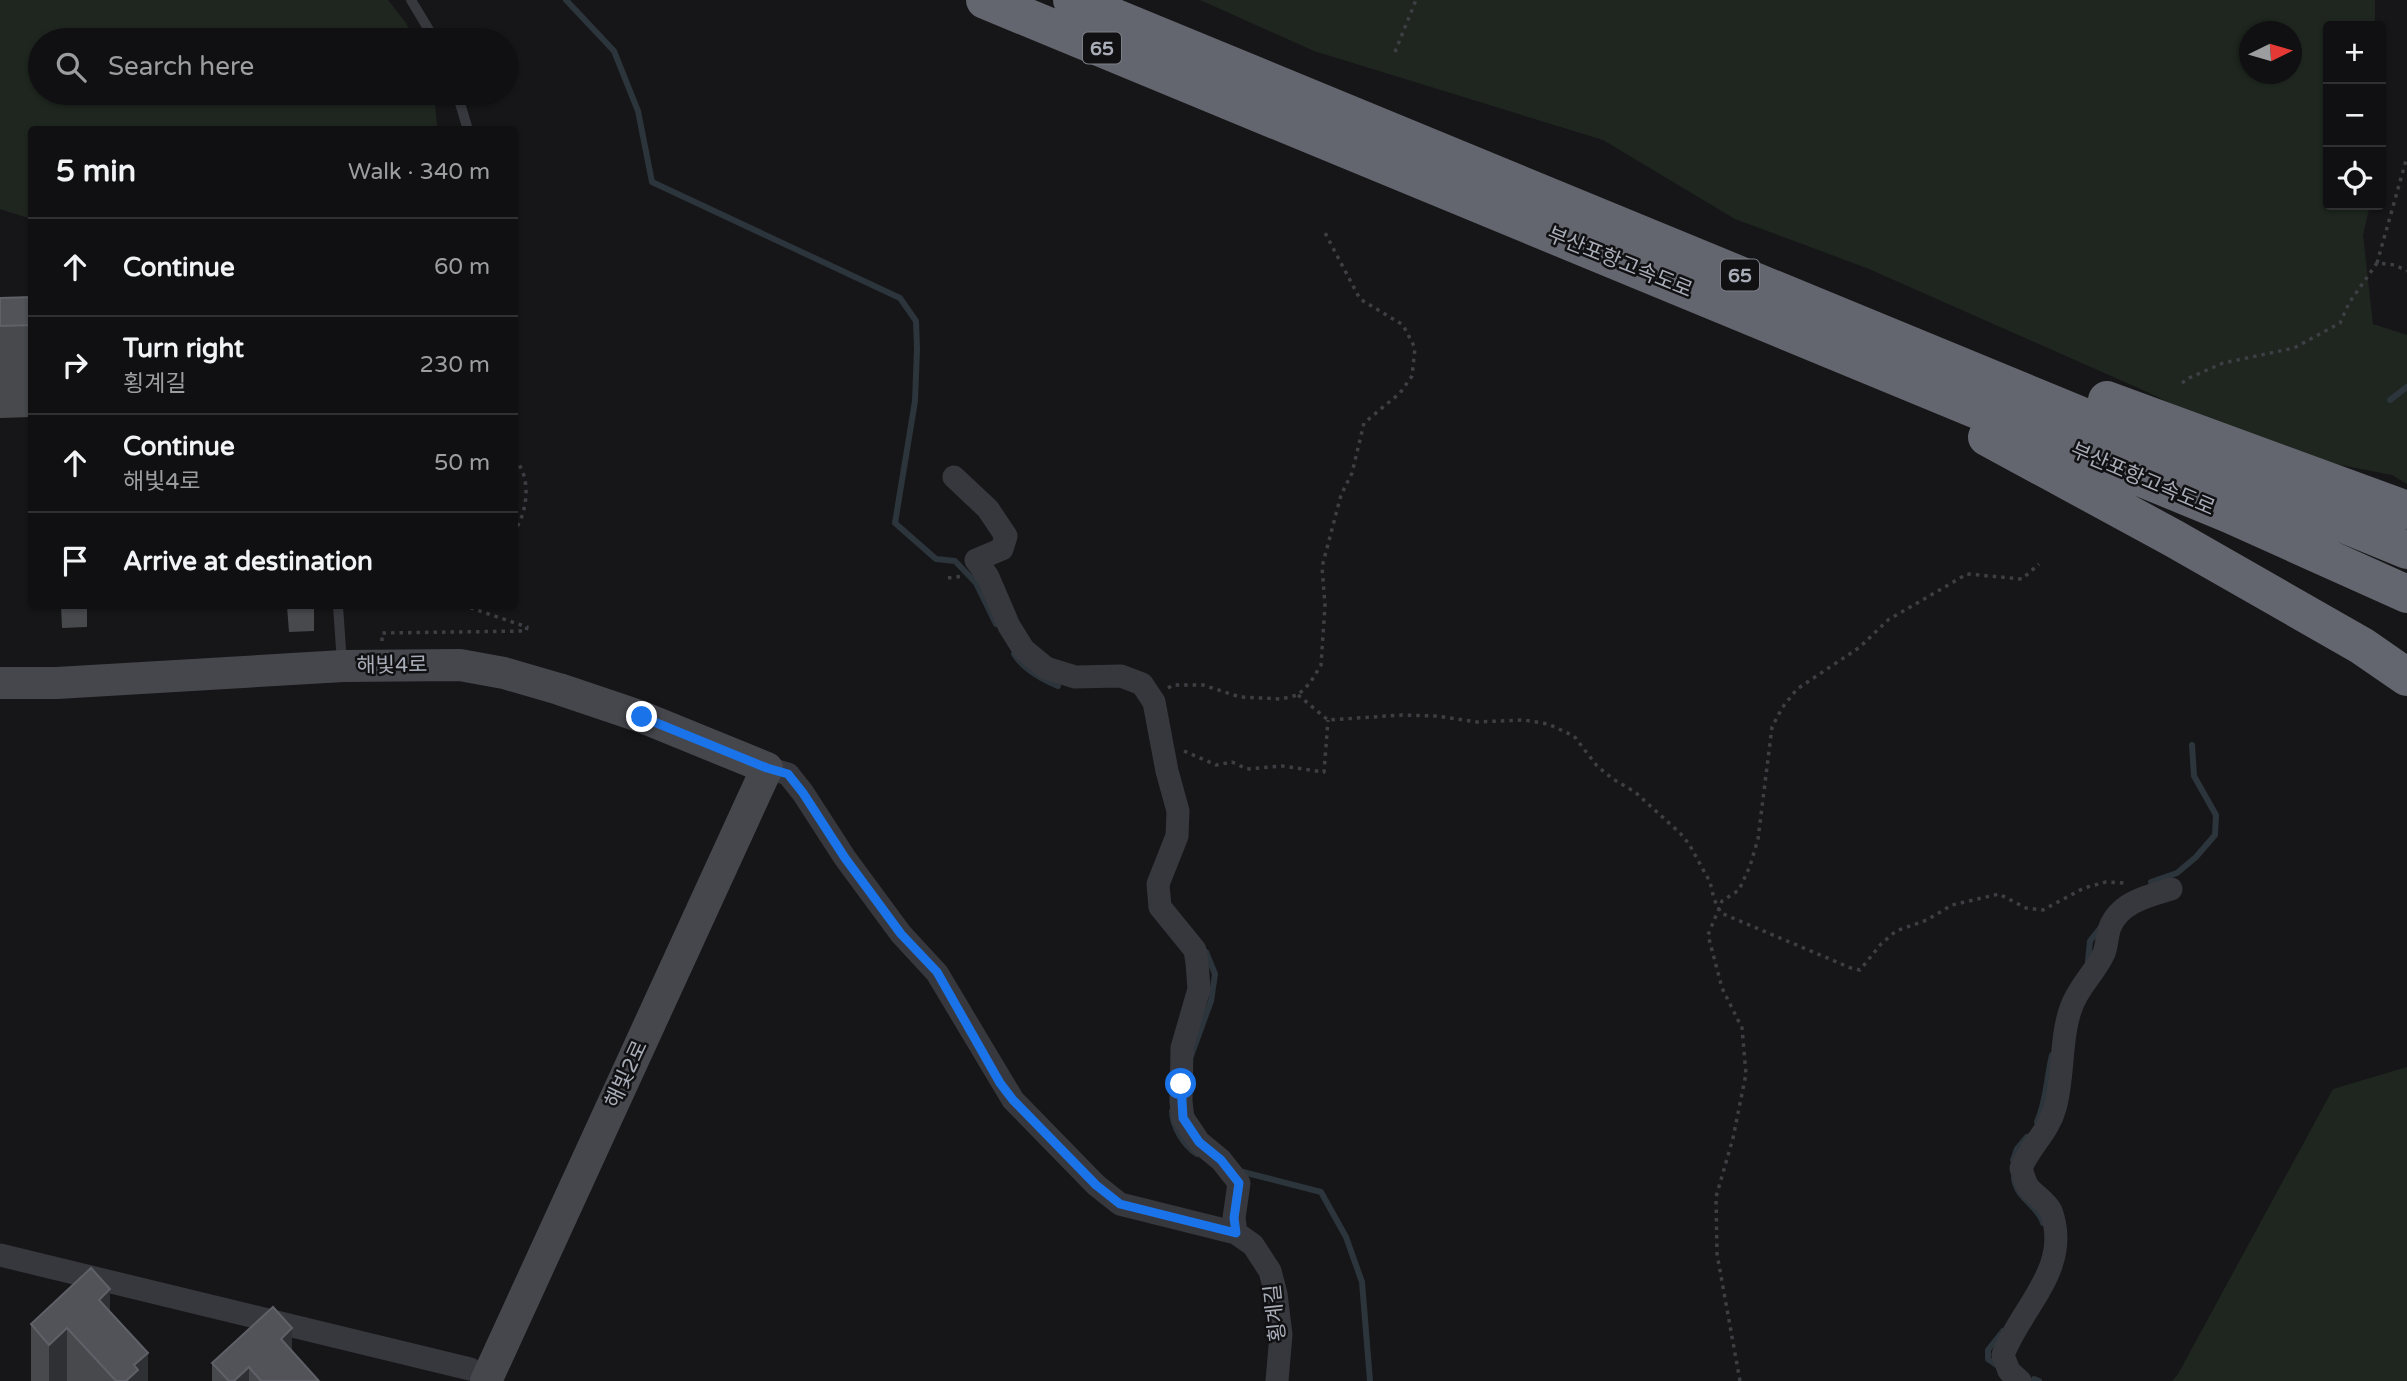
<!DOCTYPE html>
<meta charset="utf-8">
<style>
body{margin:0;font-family:"Varela Round","Noto Sans KR",sans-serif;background:#1e1e20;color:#f1f3f6}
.controls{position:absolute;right:21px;top:21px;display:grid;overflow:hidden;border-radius:7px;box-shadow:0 2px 5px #0004}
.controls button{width:63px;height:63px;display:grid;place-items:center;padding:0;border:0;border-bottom:2px solid #303032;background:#101012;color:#f1f3f6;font:35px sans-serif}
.compass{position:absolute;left:2239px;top:21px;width:63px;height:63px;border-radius:50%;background:#101012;box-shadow:0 2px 5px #0004;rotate:85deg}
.stop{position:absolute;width:21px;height:21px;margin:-16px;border:5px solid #1a73e8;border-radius:50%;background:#fff}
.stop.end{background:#1a73e8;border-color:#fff;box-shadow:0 2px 7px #0008}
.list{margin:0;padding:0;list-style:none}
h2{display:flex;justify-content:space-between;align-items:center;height:91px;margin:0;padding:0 28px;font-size:30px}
h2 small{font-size:23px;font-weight:400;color:#9c9d9f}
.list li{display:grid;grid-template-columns:46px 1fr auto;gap:21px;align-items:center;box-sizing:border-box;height:98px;padding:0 28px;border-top:2px solid #303032}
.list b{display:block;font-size:26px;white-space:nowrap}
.list p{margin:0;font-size:23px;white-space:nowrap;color:#9c9d9f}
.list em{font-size:23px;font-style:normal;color:#9c9d9f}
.icon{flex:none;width:38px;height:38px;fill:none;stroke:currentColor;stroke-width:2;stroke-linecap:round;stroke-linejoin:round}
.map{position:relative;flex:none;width:2407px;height:1381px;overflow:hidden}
.search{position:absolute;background:#101012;box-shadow:0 2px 5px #0004;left:28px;top:28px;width:490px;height:77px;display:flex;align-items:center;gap:18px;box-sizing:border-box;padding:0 24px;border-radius:38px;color:#9c9d9f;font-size:26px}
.panel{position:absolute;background:#101012;box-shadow:0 2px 5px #0004;left:28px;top:126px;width:490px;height:483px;border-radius:7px}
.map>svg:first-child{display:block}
</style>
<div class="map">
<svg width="2407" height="1381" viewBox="0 0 2407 1381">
<rect width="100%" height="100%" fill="#161618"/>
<path fill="#1e261f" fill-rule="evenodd" d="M0 0H388L406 23 415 40H40V93H434L437 126 435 130H32L31 219 0 209Z
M1200 0H2375V26H2328V205H2370L2363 235 2373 324 2407 335V484L2392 475 2269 451 2145 391 1869 269 1735 219 1603 140 1314 51ZM2250 32H2292V74H2250Z
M2407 1067V1381H2172L2178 1374 2333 1089Z"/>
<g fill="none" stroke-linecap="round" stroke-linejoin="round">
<path stroke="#2c353c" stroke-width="6" d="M566 0 614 51 638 111 652 182 900 298 916 321 917 349 915 401 895 523 936 559 955 561 976 583 996 624
M2390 400 2407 387
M1014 654C1024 670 1041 679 1058 686
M2151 882 2177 873 2196 857 2215 835 2216 815 2194 776 2192 745
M2088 961 2090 941 2101 927
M1191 1056 1211 1001 1215 974 1206 952
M1172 1111C1172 1126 1184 1146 1197 1154
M2037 1122C2047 1099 2046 1080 2052 1055
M2013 1160 2017 1149 2027 1137
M1239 1171 1321 1192 1346 1237 1362 1282 1370 1381
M2014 1178C2016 1199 2039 1206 2043 1223
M2001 1368 1988 1359V1350L2003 1331
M2034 1379 2039 1381"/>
<path stroke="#3d3f44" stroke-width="3.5" stroke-dasharray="3.5 5" stroke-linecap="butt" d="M1395 52 1416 0
M2377 263 2407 157
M2182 383 2189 378 2223 363 2294 348 2340 323 2349 303 2377 263 2395 265 2407 271
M514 459C532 475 528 513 514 531
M948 578 964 576
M382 641V633L526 631 527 627 465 606
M1168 688 1173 685H1203L1240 697 1281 699 1298 695 1310 683 1321 665 1325 605 1322 567 1341 495 1352 473 1364 423 1400 393 1412 376 1415 348 1403 325 1360 299 1323 229
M1298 695 1328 720 1402 715 1436 716 1477 722 1524 720 1548 724 1574 736 1597 766 1613 779 1635 792 1680 833 1689 844 1710 882 1714 899 1721 913 1851 968 1860 970 1881 944 1896 931 1927 920 1952 905 1999 894 2026 908 2043 910 2084 888 2106 882 2124 883
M1184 751 1216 765 1232 762 1247 769 1282 766 1324 772 1328 720
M1740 1381 1717 1254 1716 1197 1733 1138 1746 1074 1742 1028 1722 988 1708 935 1722 901 1739 890 1750 866 1758 839 1772 727 1782 708 1797 689 1860 647 1888 620 1967 574 2022 579 2039 564"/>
<path stroke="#37383d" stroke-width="10" d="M411 0 435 40
M457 93 468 130
M338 606 342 663"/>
<path stroke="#37383d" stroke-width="23" d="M954 477 988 509 1006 536 1002 549 976 560 988 577 1009 626 1024 650 1046 668 1075 677 1121 676 1142 684 1154 702 1167 771 1178 811 1177 836 1158 884 1160 907 1195 950 1197 963 1199 989 1182 1048 1181 1102 1183 1118 1199 1142 1221 1160 1239 1183 1234 1218 1236 1233
M767 768 788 774 803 793 845 858 901 934 937 973 1013 1100 1096 1185 1120 1204 1236 1233 1253 1245 1270 1271 1276 1294 1281 1335 1277 1381
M0 1255 470 1369
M2020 1381 2009 1371 2003 1355C2021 1307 2072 1268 2051 1211 2047 1202 2036 1196 2029 1188 2025 1183 2023 1175 2021 1168 2030 1146 2049 1131 2055 1108 2064 1077 2060 1038 2071 1008 2078 987 2095 973 2104 953 2107 945 2107 935 2110 927 2120 902 2148 896 2171 889"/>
<path stroke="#45474d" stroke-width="32" d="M0 683H57L343 666 460 665 504 673 559 689 642 717 767 768 486 1381"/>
<path stroke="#63666e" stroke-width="38" d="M985 0 2229 514 2407 594
M1072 0 2407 550
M2107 400 2407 510
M1987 437 2173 538 2362 646 2407 677"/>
</g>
<path fill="#47494d" d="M32 297V417L0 418V298Z
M61 606H87V627L62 628Z
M287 606H314V631L289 632Z
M110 1312 148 1381H31V1324Z
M292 1351 319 1381H212V1363Z"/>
<path fill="#2f3033" d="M110 1289V1375L99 1300Z
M67 1328V1381H49V1345Z
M292 1328V1381L281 1339Z
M148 1353V1381H126L134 1365Z
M249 1367V1381H234Z"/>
<path fill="#525359" stroke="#5f6168" stroke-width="2" d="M32 297V325L0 326V298Z
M91 1268 110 1289 99 1300 148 1353 134 1365 138 1370 126 1381H116L67 1328 49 1345 31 1324Z
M273 1307 292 1328 281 1339 319 1381H261L249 1367 234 1381H229L212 1363Z"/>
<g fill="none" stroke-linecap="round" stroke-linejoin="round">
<path stroke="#1a73e8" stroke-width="9" d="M642 717 767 768 788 774 803 793 845 858 901 934 937 972 1000 1083 1013 1100 1096 1185 1120 1204 1236 1233 1234 1218 1239 1183 1221 1160 1199 1142 1183 1118 1181 1084"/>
</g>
<g text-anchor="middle" stroke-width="5" stroke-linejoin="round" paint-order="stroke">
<g fill="#111113" stroke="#7b7e86" stroke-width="2">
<rect x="1083" y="32.5" width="38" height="31" rx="5"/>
<rect x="1721" y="259.5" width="38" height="31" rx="5"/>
</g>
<g font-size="19" font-weight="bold" fill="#a8adb8">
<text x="1102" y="55">65</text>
<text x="1740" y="282">65</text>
</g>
<g font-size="21" fill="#a8adb8" stroke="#111113">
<text transform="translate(1620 262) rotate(22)" y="7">부산포항고속도로</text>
<text transform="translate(2143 479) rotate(23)" y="7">부산포항고속도로</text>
<text transform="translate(392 665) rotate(-1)" y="7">해빛4로</text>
<text transform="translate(626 1074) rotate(-65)" y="7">해빛2로</text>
<text transform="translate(1275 1313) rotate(-96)" y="7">횡계길</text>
</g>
</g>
</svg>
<div class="controls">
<button>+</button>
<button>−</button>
<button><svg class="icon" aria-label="locate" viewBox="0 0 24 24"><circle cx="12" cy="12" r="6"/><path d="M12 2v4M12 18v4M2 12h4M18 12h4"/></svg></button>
</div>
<svg class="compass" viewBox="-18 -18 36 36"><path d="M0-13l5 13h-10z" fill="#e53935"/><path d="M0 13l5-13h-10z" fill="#9c9d9f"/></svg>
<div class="stop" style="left:1181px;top:1084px"></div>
<div class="stop end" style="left:642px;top:717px"></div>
<div class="search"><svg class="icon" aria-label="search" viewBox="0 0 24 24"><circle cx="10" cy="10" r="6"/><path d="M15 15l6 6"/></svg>Search here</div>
<section class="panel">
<h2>5 min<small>Walk · 340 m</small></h2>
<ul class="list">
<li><svg class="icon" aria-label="ahead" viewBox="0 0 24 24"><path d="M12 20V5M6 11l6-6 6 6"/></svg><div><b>Continue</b></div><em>60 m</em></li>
<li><svg class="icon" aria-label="right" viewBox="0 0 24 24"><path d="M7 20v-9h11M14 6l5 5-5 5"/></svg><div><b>Turn right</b><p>횡계길</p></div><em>230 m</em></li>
<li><svg class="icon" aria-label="ahead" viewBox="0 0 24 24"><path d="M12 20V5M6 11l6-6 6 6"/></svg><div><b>Continue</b><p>해빛4로</p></div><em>50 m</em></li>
<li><svg class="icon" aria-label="arrive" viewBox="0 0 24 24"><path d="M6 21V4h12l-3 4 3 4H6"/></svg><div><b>Arrive at destination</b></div></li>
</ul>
</section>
</div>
